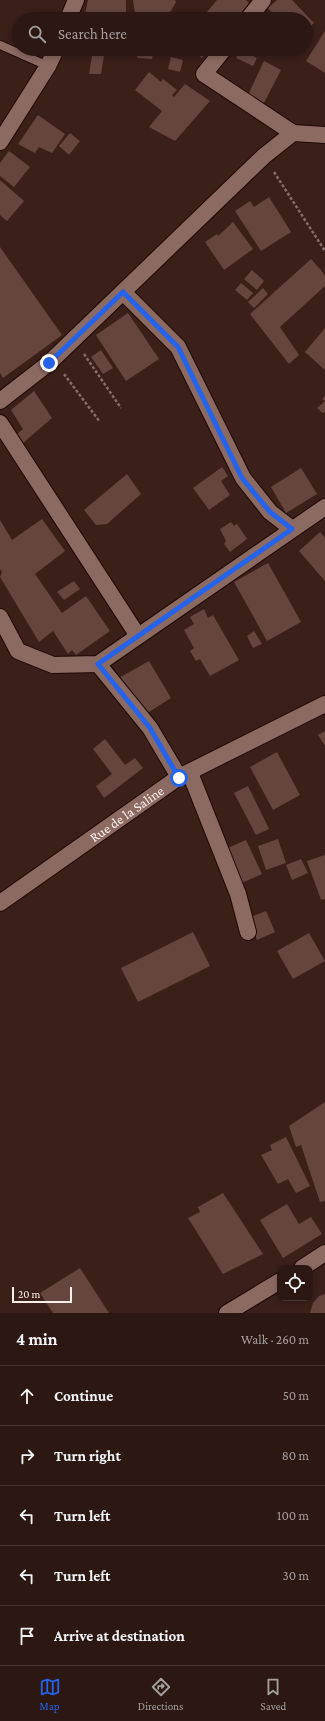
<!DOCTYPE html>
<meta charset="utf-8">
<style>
body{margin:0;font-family:"Crimson Pro",serif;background:#34201c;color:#f1f3f6}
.controls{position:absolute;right:12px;bottom:12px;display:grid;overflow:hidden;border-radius:8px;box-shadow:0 2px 6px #0003}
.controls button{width:36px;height:36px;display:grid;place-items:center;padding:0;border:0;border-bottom:1px solid #483633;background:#2c1713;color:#f1f3f6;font:20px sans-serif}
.scale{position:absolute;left:12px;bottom:10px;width:60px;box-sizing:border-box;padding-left:4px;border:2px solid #fdeeea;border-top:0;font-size:11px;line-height:14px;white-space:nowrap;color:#fdeeea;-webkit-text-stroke:3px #3b1f19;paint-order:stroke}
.stop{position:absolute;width:12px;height:12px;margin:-9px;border:3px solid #2563eb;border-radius:50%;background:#fff}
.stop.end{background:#2563eb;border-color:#fff;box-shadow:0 1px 4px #0008}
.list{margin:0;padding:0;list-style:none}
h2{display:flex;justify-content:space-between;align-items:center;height:52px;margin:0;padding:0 16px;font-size:17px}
h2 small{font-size:13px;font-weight:400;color:#a69fa0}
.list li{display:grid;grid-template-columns:26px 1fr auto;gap:12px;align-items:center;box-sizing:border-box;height:60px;padding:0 16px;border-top:1px solid #483633}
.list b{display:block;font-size:15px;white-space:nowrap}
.list em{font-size:13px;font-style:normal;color:#a69fa0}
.icon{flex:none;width:22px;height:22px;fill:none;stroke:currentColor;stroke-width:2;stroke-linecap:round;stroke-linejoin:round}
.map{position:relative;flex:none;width:325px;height:1313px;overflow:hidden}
.search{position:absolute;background:#2c1713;box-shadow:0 2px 6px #0003;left:12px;right:12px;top:12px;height:44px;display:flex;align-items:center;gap:10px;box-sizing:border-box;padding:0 14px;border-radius:22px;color:#a69fa0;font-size:15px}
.sheet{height:352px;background:#2c1713}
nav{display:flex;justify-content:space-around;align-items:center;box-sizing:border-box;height:56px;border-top:1px solid #483633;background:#2c1713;font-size:11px;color:#a69fa0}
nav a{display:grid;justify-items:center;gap:2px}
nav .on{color:#2563eb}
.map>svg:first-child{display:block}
</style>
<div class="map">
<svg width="325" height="1313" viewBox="0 0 325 1313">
<rect width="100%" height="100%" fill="#3b1f19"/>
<path fill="#65463f" d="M88 0H126V19H84Z
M133 0H175L176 2 171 11 163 15 136 19Z
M217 0H246L249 3 236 19H201Z
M277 0H292L314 23 307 29 310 33 306 37V19H278L268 8Z
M325 31V73L306 61Z
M93 49H105L101 74H89Z
M124 49H154L152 59 138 58 134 53Z
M184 49H210L202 58 193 51 190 54Z
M240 49 257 58 253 66 236 58Z
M171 57 183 60 180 72 168 69Z
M264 61 281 70 264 103 248 95Z
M149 72 161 82 163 79 177 90 172 95 174 97 185 84 210 101 175 141 149 127 162 111 135 90Z
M38 115 65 134 52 153 39 147 35 153 18 144Z
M70 133 80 141 69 155 59 146Z
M9 151 30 167 14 187 0 176V163Z
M0 180 24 201 7 221 0 215Z
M269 197 291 232 261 251 235 211 250 201 254 207Z
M233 222 253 249 224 270 205 242 217 234 218 236Z
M0 247 62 335 3 378 0 373Z
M311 259 325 275V286L280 327 299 355 289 364 250 314Z
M252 270 264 281 257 290 244 279Z
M241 283 253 293 247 300 235 290Z
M263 288 268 294 254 308 248 302Z
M128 313 159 359 126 381 96 335Z
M325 328V370L305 352Z
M101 350 113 368 103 374 91 357Z
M34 391 52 418 23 443 16 435 23 429 11 410Z
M325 396V411L323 413 317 408 325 401 322 399Z
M222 467 228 476 221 481 230 495 209 510 193 488Z
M301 468 317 494 286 513 271 487Z
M127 474 141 494 107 524 96 525 84 510Z
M42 519 65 551 35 574 62 613 86 596 110 631 76 655 72 650 68 654 53 631 39 642 0 577 2 572 0 569V520L12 540Z
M231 522 234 526 237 524 247 539 230 552 224 544 226 541 220 529Z
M320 532 325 538V581L299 551Z
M268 563 301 622 267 641 234 582Z
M74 581 80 589 64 600 57 592Z
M204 609 208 618 213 615 239 660 210 676 200 659 196 661 190 651 194 648 184 630 194 624 190 617Z
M254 631 262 644 253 648 247 636Z
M149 661 171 698 141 717 117 679Z
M325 731V746L318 735Z
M105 739 125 765 135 758 143 768 104 798 96 786 112 774 93 749Z
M277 752 300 795 273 810 250 767Z
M248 786 269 829 256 835 234 793Z
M278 839 286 863 266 870 258 846Z
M246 840 262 874 237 885 221 851Z
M325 855V899L321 900 307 861Z
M301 859 308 873 292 880 286 865Z
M266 911 275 932 257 940 248 918Z
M193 932 210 966 138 1002 121 968Z
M309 933 325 961 293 979 277 951Z
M325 1102V1201L320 1202 301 1145 296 1147 289 1126Z
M286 1137 310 1186 296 1193 288 1179 278 1184 261 1155 272 1150 270 1145Z
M223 1193 263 1254 223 1274 188 1218 200 1212 198 1207Z
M287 1204 299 1224 311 1217 322 1234 283 1258 260 1220Z
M80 1268 109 1313H53L40 1293Z
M325 1294V1313H310L313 1303 319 1296Z"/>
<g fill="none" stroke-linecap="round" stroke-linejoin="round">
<defs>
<path id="lane" d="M0 45 48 66"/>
<g id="street">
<path d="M68 19 76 0"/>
<path d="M248 19 263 0"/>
<path d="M224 49 204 74 293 133"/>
<path d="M0 142 48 66 56 49"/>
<path d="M123 292 178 347 243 478 270 512 292 529"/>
<path d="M0 401 49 363 264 156 293 133 325 135"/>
<path d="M0 423 138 636"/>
<path d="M0 617 18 651 53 665 98 664 325 507"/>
<path d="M98 664 150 728 179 777"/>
<path d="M190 773 238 894 248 932"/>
<path id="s1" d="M0 903 179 777 325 704"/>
<path d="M302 1268 325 1253"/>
<path d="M227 1313 280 1281"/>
</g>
</defs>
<use href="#lane" stroke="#200804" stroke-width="10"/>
<use href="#street" stroke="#200804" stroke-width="18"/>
<path stroke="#856e69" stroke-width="2.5" stroke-dasharray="3 2" stroke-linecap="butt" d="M274 172 325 251
M84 354 121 408
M64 374 100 422"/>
<use href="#lane" stroke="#8b6a62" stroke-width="8"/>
<use href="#street" stroke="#8b6a62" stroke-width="16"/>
</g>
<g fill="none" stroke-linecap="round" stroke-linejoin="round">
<path stroke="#2563eb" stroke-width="5" d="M49 363 123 292 178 347 242 478 270 512 292 529 98 664 150 728 179 778"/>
</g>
<g text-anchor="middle" stroke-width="3" stroke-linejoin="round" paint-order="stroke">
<g font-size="14" fill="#fdeeea" stroke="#3b1f19">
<text dy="5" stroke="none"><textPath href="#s1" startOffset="155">Rue de la Saline</textPath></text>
</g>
</g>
</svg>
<div class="controls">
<button><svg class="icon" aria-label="locate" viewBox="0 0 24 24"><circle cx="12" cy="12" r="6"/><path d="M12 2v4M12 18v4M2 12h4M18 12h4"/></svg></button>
</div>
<div class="scale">20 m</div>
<div class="stop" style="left:179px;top:778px"></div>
<div class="stop end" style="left:49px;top:363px"></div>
<div class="search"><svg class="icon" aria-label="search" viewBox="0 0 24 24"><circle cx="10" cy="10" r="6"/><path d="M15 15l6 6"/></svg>Search here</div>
</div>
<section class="sheet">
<h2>4 min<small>Walk · 260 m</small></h2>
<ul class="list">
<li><svg class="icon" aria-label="ahead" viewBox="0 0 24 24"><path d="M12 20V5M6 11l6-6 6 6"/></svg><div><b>Continue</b></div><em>50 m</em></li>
<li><svg class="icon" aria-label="right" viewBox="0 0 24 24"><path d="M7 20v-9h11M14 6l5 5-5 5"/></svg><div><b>Turn right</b></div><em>80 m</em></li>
<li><svg class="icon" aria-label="left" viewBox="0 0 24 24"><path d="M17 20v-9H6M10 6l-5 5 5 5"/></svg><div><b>Turn left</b></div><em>100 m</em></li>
<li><svg class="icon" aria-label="left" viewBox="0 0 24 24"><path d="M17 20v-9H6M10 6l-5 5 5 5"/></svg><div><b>Turn left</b></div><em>30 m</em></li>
<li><svg class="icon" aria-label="arrive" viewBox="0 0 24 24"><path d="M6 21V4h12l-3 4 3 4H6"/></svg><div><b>Arrive at destination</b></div></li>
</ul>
</section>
<nav>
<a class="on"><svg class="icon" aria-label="map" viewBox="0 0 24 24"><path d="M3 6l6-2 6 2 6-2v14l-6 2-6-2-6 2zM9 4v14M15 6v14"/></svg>Map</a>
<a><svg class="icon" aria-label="directions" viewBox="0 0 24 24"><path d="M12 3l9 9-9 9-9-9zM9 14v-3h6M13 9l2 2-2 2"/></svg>Directions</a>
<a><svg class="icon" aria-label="saved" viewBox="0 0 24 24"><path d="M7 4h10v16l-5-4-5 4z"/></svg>Saved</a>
</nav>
